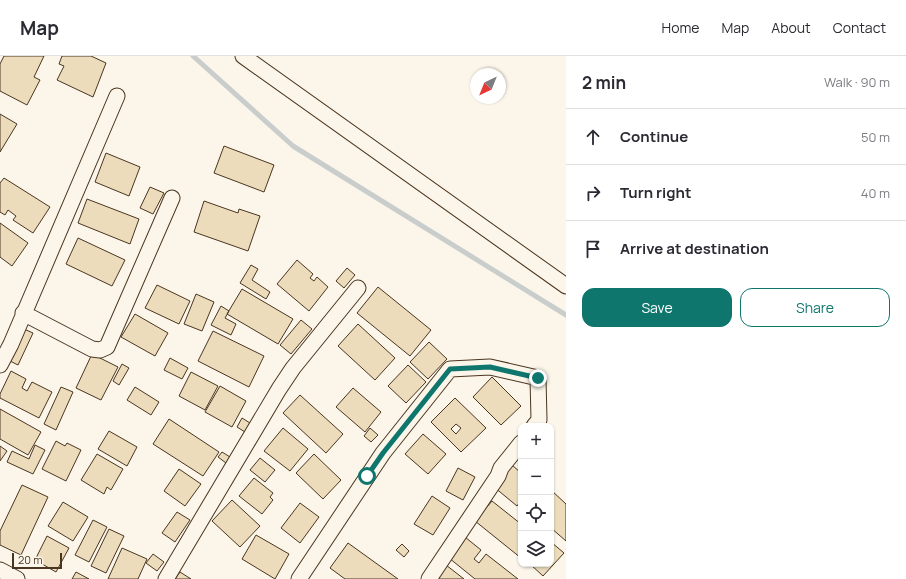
<!DOCTYPE html>
<meta charset="utf-8">
<style>
body{margin:0;font-family:Manrope,sans-serif;background:#f2f2f3;color:#2b2b33}
.controls{position:absolute;right:12px;bottom:12px;display:grid;overflow:hidden;border-radius:8px;box-shadow:0 1px 3px #0004}
.controls button{width:36px;height:36px;display:grid;place-items:center;padding:0;border:0;border-bottom:1px solid #e1e1e2;background:#fff;color:#2b2b33;font:20px sans-serif}
.compass{position:absolute;left:470px;top:12px;width:36px;height:36px;border-radius:50%;background:#fff;box-shadow:0 1px 3px #0004;rotate:223deg}
.scale{position:absolute;left:12px;bottom:10px;width:50px;box-sizing:border-box;padding-left:4px;border:2px solid #4a3520;border-top:0;font-size:11px;line-height:14px;white-space:nowrap;color:#4a3520;-webkit-text-stroke:3px #fbf6e9;paint-order:stroke}
.stop{position:absolute;width:12px;height:12px;margin:-9px;border:3px solid #0f766e;border-radius:50%;background:#fff}
.stop.end{background:#0f766e;border-color:#fff;box-shadow:0 1px 4px #0008}
.list{margin:0;padding:0;list-style:none}
h2{display:flex;justify-content:space-between;align-items:center;height:52px;margin:0;padding:0 16px;font-size:17px}
h2 small{font-size:13px;font-weight:400;color:#7c7c81}
.list li{display:grid;grid-template-columns:26px 1fr auto;gap:12px;align-items:center;box-sizing:border-box;height:56px;padding:0 16px;border-top:1px solid #e1e1e2}
.list b{display:block;font-size:15px;white-space:nowrap}
.list em{font-size:13px;font-style:normal;color:#7c7c81}
.actions{display:flex;gap:8px;padding:12px 16px}
.actions a{flex:1;padding:9px 0;border:1px solid #0f766e;border-radius:12px;text-align:center;font-size:14px;color:#0f766e}
.actions .main{background:#0f766e;color:#fff}
.icon{flex:none;width:22px;height:22px;fill:none;stroke:currentColor;stroke-width:2;stroke-linecap:round;stroke-linejoin:round}
.map{position:relative;flex:none;width:566px;height:523px;overflow:hidden}
header{display:flex;align-items:center;gap:24px;box-sizing:border-box;height:56px;padding:0 20px;background:#fff;border-bottom:1px solid #e1e1e2}
header strong{font-size:19px}
nav{display:flex;gap:22px;margin-inline-start:auto;font-size:14px}
main{display:flex}
aside{flex:1;background:#fff}
.map>svg:first-child{display:block}
</style>
<header>
<strong>Map</strong>
<nav><a>Home</a><a>Map</a><a>About</a><a>Contact</a></nav>
</header>
<main>
<div class="map">
<svg width="566" height="523" viewBox="0 0 566 523">
<rect width="100%" height="100%" fill="#fbf6e9"/>
<g fill="none" stroke-linecap="round" stroke-linejoin="round">
<path stroke="#c9cecd" stroke-width="5" d="M193 0 293 90 566 259"/>
</g>
<path fill="#ecdcbc" stroke="#4a3520" fill-rule="evenodd" d="M4 0H44L34 21 40 24 27 49 0 35V8Z
M62 0H91L106 7 93 41 57 24 64 10 59 8Z
M0 58 17 68 0 96Z
M224 90 274 109 264 136 214 117Z
M106 97 140 111 129 140 95 126Z
M4 122 50 151 33 177 13 164 16 160 8 154 5 159 0 156V127Z
M150 131 164 137 153 158 140 152Z
M87 143 139 163 130 188 78 167Z
M204 145 238 157 239 153 260 160 248 195 194 176Z
M0 167 28 187 12 210 0 201Z
M78 182 125 204 112 230 66 208Z
M297 204 313 218 310 222 314 225 317 221 328 231 309 255 277 228Z
M251 209 258 213 252 224 270 236 266 243 240 227Z
M347 212 355 219 344 232 336 225Z
M157 229 190 245 179 268 145 252Z
M378 231 431 274 410 300 357 257Z
M242 233 293 263 278 288 227 258Z
M196 238 214 246 202 275 184 268Z
M221 250 229 255 225 262 236 268 231 279 211 269Z
M135 258 168 277 155 300 121 281Z
M301 264 312 273 291 298 280 289Z
M358 268 395 302 375 324 338 290Z
M24 273 33 277 18 309 10 305Z
M213 275 264 300 249 331 198 305Z
M429 286 447 303 428 323 410 306Z
M92 298 118 311 101 344 76 332Z
M170 302 188 312 182 323 164 314Z
M122 308 129 312 119 329 113 325Z
M408 309 426 326 406 347 388 330Z
M11 315 26 323 22 332 27 335 32 326 52 336 39 362 0 342V338Z
M191 316 218 330 205 354 179 340Z
M492 321 521 350 501 369 473 341Z
M220 330 246 345 232 371 205 356Z
M61 331 73 336 56 374 44 368Z
M135 331 159 346 151 359 127 344Z
M353 332 381 356 365 376 336 351Z
M300 339 343 378 326 397 283 357Z
M455 342 486 372 461 396 431 366ZM456 368 461 372 456 378 451 373Z
M0 353 41 376 28 399 0 383Z
M242 362 250 367 245 376 237 371Z
M169 363 219 396 203 420 153 388Z
M283 372 308 393 290 415 264 395Z
M370 372 378 379 371 386 364 380Z
M109 375 137 391 127 410 98 393Z
M423 378 446 398 428 418 405 398Z
M56 385 65 390 67 387 81 394 66 425 42 413Z
M35 389 45 394 33 418 7 406 12 395 29 403Z
M0 390 7 395 0 405Z
M222 396 230 401 226 407 218 401Z
M97 398 123 413 111 434 107 431 104 438 81 424Z
M314 398 341 424 323 443 296 417Z
M260 402 275 414 265 426 250 414Z
M512 409 521 417V444L517 450 494 431Z
M458 412 475 421 463 444 446 435Z
M179 413 201 428 185 450 164 435Z
M254 422 273 437 270 441 273 444 262 458 239 440Z
M22 429 48 441 21 499 0 489V475Z
M551 434 566 448V485L551 472Z
M432 440 450 452 433 479 414 468Z
M232 444 260 470 240 491 212 465Z
M492 445 521 468V502L475 465Z
M63 446 88 461 73 485 48 470Z
M300 447 319 461 300 487 281 472Z
M177 456 190 464 175 486 162 477Z
M93 464 107 471 89 506 75 499Z
M109 473 124 480 106 517 91 510Z
M256 479 289 498 275 523 242 503Z
M47 480 69 492 56 516 35 504Z
M465 481 481 494 474 503 479 507 486 498 518 523H475L449 502Z
M551 486 564 497 543 520 530 508H551Z
M348 487 398 523H345L330 512Z
M402 488 409 495 404 501 396 494Z
M122 492 147 503 138 523H108Z
M153 498 164 506 157 515 146 507Z
M446 509 464 523H435Z
M76 516 89 523H72Z
M180 516 191 523H175Z"/>
<g fill="none" stroke-linecap="round" stroke-linejoin="round">
<defs>
<path id="street" d="M243 0 566 230
M23 257 92 293 100 294 107 291 172 142
M0 309 11 288 117 40
M0 514 17 523
M166 523 279 333 293 312 358 232
M299 523 383 397 450 313 490 311 538 322 539 364 534 370
M429 523 498 420 501 412 521 387"/>
</defs>
<use href="#street" stroke="#4a3520" stroke-width="17"/>
<use href="#street" stroke="#fbf6e9" stroke-width="15"/>
</g>
<g fill="none" stroke-linecap="round" stroke-linejoin="round">
<path stroke="#0f766e" stroke-width="5" d="M367 420 383 397 450 313 490 311 538 322"/>
</g>
</svg>
<div class="controls">
<button>+</button>
<button>−</button>
<button><svg class="icon" aria-label="locate" viewBox="0 0 24 24"><circle cx="12" cy="12" r="6"/><path d="M12 2v4M12 18v4M2 12h4M18 12h4"/></svg></button>
<button><svg class="icon" aria-label="layers" viewBox="0 0 24 24"><path d="M12 4l9 5-9 5-9-5zM3 14l9 5 9-5"/></svg></button>
</div>
<svg class="compass" viewBox="-18 -18 36 36"><path d="M0-13l5 13h-10z" fill="#e53935"/><path d="M0 13l5-13h-10z" fill="#7c7c81"/></svg>
<div class="scale">20 m</div>
<div class="stop" style="left:367px;top:420px"></div>
<div class="stop end" style="left:538px;top:322px"></div>
</div>
<aside>
<h2>2 min<small>Walk · 90 m</small></h2>
<ul class="list">
<li><svg class="icon" aria-label="ahead" viewBox="0 0 24 24"><path d="M12 20V5M6 11l6-6 6 6"/></svg><div><b>Continue</b></div><em>50 m</em></li>
<li><svg class="icon" aria-label="right" viewBox="0 0 24 24"><path d="M7 20v-9h11M14 6l5 5-5 5"/></svg><div><b>Turn right</b></div><em>40 m</em></li>
<li><svg class="icon" aria-label="arrive" viewBox="0 0 24 24"><path d="M6 21V4h12l-3 4 3 4H6"/></svg><div><b>Arrive at destination</b></div></li>
</ul>
<div class="actions"><a class="main">Save</a><a>Share</a></div>
</aside>
</main>
